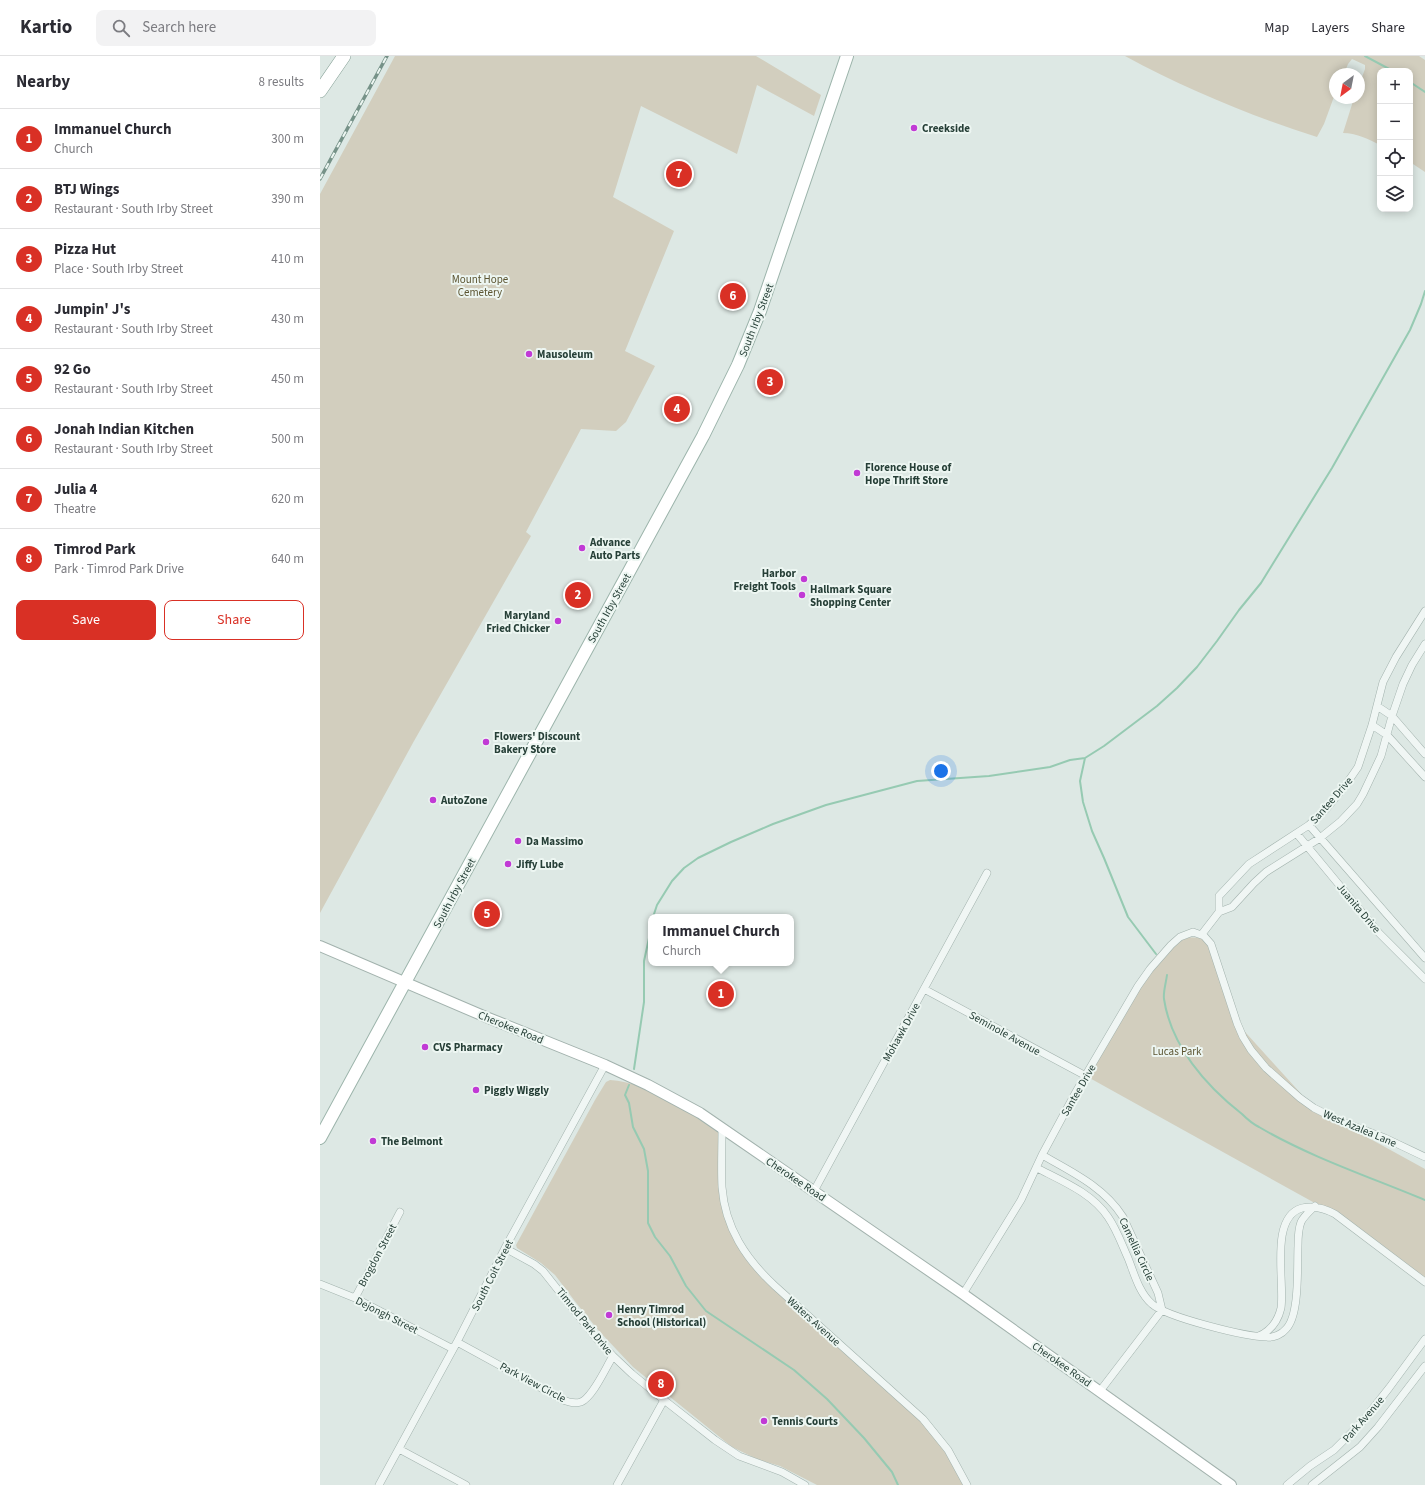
<!DOCTYPE html>
<meta charset="utf-8">
<style>
body{margin:0;font-family:"Source Sans 3",sans-serif;background:#f2f2f3;color:#2b2b33}
.controls{position:absolute;right:12px;top:12px;display:grid;overflow:hidden;border-radius:8px;box-shadow:0 2px 10px #0003}
.controls button{width:36px;height:36px;display:grid;place-items:center;padding:0;border:0;border-bottom:1px solid #e1e1e2;background:#fff;color:#2b2b33;font:20px sans-serif}
.compass{position:absolute;left:1009px;top:12px;width:36px;height:36px;border-radius:50%;background:#fff;box-shadow:0 2px 10px #0003;rotate:212deg}
.you{position:absolute;left:621px;top:715px;width:14px;height:14px;margin:-10px;border:3px solid #fff;border-radius:50%;background:#1a73e8;box-shadow:0 0 0 6px #1a73e833}
.badge{display:grid;place-items:center;width:26px;height:26px;border-radius:50%;background:#d93025;color:#fff;font-size:13px;font-weight:700}
.pin{position:absolute;translate:-50% -50%;border:2px solid #fff;box-shadow:0 1px 4px #0006}
.popup{position:absolute;left:328px;top:858px;width:146px;height:52px;box-sizing:border-box;display:grid;place-content:center;border-radius:8px;background:#fff;filter:drop-shadow(0 1px 3px #0005);font-size:13px;white-space:nowrap;color:#7c7c81}
.popup b{font-size:15px;color:#2b2b33}
.popup::after{content:'';position:absolute;left:50%;top:100%;margin-left:-8px;border:8px solid transparent;border-top-color:#fff}
.list{margin:0;padding:0;list-style:none}
h2{display:flex;justify-content:space-between;align-items:center;height:52px;margin:0;padding:0 16px;font-size:17px}
h2 small{font-size:13px;font-weight:400;color:#7c7c81}
.list li{display:grid;grid-template-columns:26px 1fr auto;gap:12px;align-items:center;box-sizing:border-box;height:60px;padding:0 16px;border-top:1px solid #e1e1e2}
.list b{display:block;font-size:15px;white-space:nowrap}
.list p{margin:0;font-size:13px;white-space:nowrap;color:#7c7c81}
.list em{font-size:13px;font-style:normal;color:#7c7c81}
.actions{display:flex;gap:8px;padding:12px 16px}
.actions a{flex:1;padding:9px 0;border:1px solid #d93025;border-radius:8px;text-align:center;font-size:14px;color:#d93025}
.actions .main{background:#d93025;color:#fff}
.icon{flex:none;width:22px;height:22px;fill:none;stroke:currentColor;stroke-width:2;stroke-linecap:round;stroke-linejoin:round}
.map{position:relative;flex:none;width:1105px;height:1429px;overflow:hidden}
header{display:flex;align-items:center;gap:24px;box-sizing:border-box;height:56px;padding:0 20px;background:#fff;border-bottom:1px solid #e1e1e2}
header strong{font-size:19px}
nav{display:flex;gap:22px;margin-inline-start:auto;font-size:14px}
.search{width:280px;height:36px;background:#f2f2f3;display:flex;align-items:center;gap:10px;box-sizing:border-box;padding:0 14px;border-radius:8px;color:#7c7c81;font-size:15px}
main{display:flex}
aside{flex:1;background:#fff}
.map>svg:first-child{display:block}
</style>
<header>
<strong>Kartio</strong>
<div class="search"><svg class="icon" aria-label="search" viewBox="0 0 24 24"><circle cx="10" cy="10" r="6"/><path d="M15 15l6 6"/></svg>Search here</div>
<nav><a>Map</a><a>Layers</a><a>Share</a></nav>
</header>
<main>
<aside>
<h2>Nearby<small>8 results</small></h2>
<ul class="list">
<li><span class="badge">1</span><div><b>Immanuel Church</b><p>Church</p></div><em>300 m</em></li>
<li><span class="badge">2</span><div><b>BTJ Wings</b><p>Restaurant · South Irby Street</p></div><em>390 m</em></li>
<li><span class="badge">3</span><div><b>Pizza Hut</b><p>Place · South Irby Street</p></div><em>410 m</em></li>
<li><span class="badge">4</span><div><b>Jumpin' J's</b><p>Restaurant · South Irby Street</p></div><em>430 m</em></li>
<li><span class="badge">5</span><div><b>92 Go</b><p>Restaurant · South Irby Street</p></div><em>450 m</em></li>
<li><span class="badge">6</span><div><b>Jonah Indian Kitchen</b><p>Restaurant · South Irby Street</p></div><em>500 m</em></li>
<li><span class="badge">7</span><div><b>Julia 4</b><p>Theatre</p></div><em>620 m</em></li>
<li><span class="badge">8</span><div><b>Timrod Park</b><p>Park · Timrod Park Drive</p></div><em>640 m</em></li>
</ul>
<div class="actions"><a class="main">Save</a><a>Share</a></div>
</aside>
<div class="map">
<svg width="1105" height="1429" viewBox="0 0 1105 1429">
<rect width="100%" height="100%" fill="#dde8e4"/>
<path fill="#d2cebe" d="M75 0H436L501 39 494 60 437 29 417 98 321 50 293 141 354 175 305 295 335 310 306 366 296 375 261 373 206 476 211 480 94 685 0 857V138Z
M805 0H1099L1105 4V116L1090 106V15H1060V89C1048 83 1036 77 1023 77L1034 42H1039V29L1045 13V9L1032 3 1028 8 1024 18H1015V38L1004 68 997 81C931 60 866 33 805 0Z
M860 881 887 882 917 967 994 1052 1105 1113V1226L1002 1151 766 1020 818 930Z
M290 1024C331 1027 366 1055 400 1077L402 1150 428 1205 594 1357C614 1379 631 1402 644 1429H497L460 1410 439 1404 412 1391 313 1311 279 1275 257 1248 235 1219 221 1207 197 1192 196 1189 275 1044 286 1026Z"/>
<g fill="none" stroke-linecap="round" stroke-linejoin="round">
<path stroke="#96cab2" stroke-width="2" d="M1045 0 1073 15
M1090 26 1105 36
M765 702 760 725 763 746 772 775 784 802 808 861 836 898
M333 861 337 849 352 825 364 812 378 802 411 786 453 768 506 749 597 725 669 720 730 711 750 704 765 702 784 690 837 650 857 632 877 611 897 585 919 554 941 527 1012 412 1090 274 1101 248 1105 235
M847 919C846 927 843 936 844 943 851 990 886 1030 922 1058 927 1063 933 1068 939 1071 990 1101 1050 1121 1105 1144
M314 1013 324 946V905L331 873
M309 1029 305 1039 309 1047 313 1071 324 1093 328 1115V1167L335 1181 350 1200 366 1230 386 1255 474 1314 507 1343 544 1382 572 1416 578 1429"/>
<defs>
<path id="street" d="M1057 650 1072 660 1105 698
M1052 669 1067 679 1105 721
M989 769 1105 902
M977 778 1059 877 1105 923
M899 856V840L929 808 989 769 1007 752 1025 730 1038 711 1052 669 1063 626 1076 601 1105 555
M882 878 899 856 912 851 934 827 946 816 1000 782 1021 765 1037 748 1043 738 1061 700 1072 660 1083 628 1092 609 1105 588
M604 933 766 1020
M402 1072C402 1092 401 1112 402 1131 405 1172 426 1203 455 1230L603 1363 628 1394 647 1429
M722 1099C752 1116 784 1131 803 1161L838 1237 842 1254
M717 1112C742 1125 772 1137 788 1161 797 1174 802 1189 808 1202 814 1217 819 1237 832 1248 846 1261 926 1281 947 1281 954 1282 962 1278 966 1273 980 1259 977 1210 978 1190 978 1182 978 1174 981 1166 984 1160 990 1155 995 1150
M494 1135 667 817
M185 1192 214 1208 223 1215 277 1283 293 1300 312 1318 344 1344 395 1384 419 1400 462 1416 485 1429
M0 1228 35 1242 133 1293
M643 1238 701 1144 722 1099 757 1034 818 930 830 913 851 889 860 881 873 876 884 880 891 888 917 967 923 981 931 994 946 1012 980 1042 994 1052 1020 1065 1065 1082 1105 1101
M35 1242 80 1156
M939 1280C950 1275 958 1265 961 1252 965 1227 949 1161 982 1152 994 1149 1004 1152 1015 1158L1105 1226
M137 1286 243 1344C248 1346 255 1348 261 1346 273 1341 286 1311 293 1300
M780 1335 842 1254
M79 1393 146 1429
M59 1429 137 1286 185 1192 285 1009
M297 1429 344 1344
M967 1429 990 1410 1014 1394 1043 1365 1069 1332 1105 1283
M992 1429 1040 1391 1058 1371 1105 1310"/>
<path id="secondary" d="M0 890 166 961 285 1009 328 1029 380 1057 643 1238 911 1429"/>
<path id="primary" d="M0 1082 383 380 418 309 440 255 527 0"/>
<path id="highway" d="M0 35 24 0"/>
</defs>
<use href="#street" stroke="#a2b2ad" stroke-width="8"/>
<use href="#secondary" stroke="#a2b2ad" stroke-width="12"/>
<use href="#primary" stroke="#9cb4ab" stroke-width="14"/>
<use href="#highway" stroke="#849f95" stroke-width="14"/>
<use href="#street" stroke="#f0f6f4" stroke-width="7"/>
<use href="#secondary" stroke="#fff" stroke-width="10"/>
<use href="#primary" stroke="#fff" stroke-width="12"/>
<use href="#highway" stroke="#fff" stroke-width="13"/>
<defs>
<path id="rail" d="M0 123 67 0"/>
</defs>
<use href="#rail" stroke="#769288" stroke-width="3.5"/>
<use href="#rail" stroke="#edf6f2" stroke-width="2" stroke-dasharray="6" stroke-linecap="butt"/>
</g>
<g fill="#c13ad5" stroke="#edf6f2" stroke-width="1.5">
<circle cx="594" cy="72" r="4"/>
<circle cx="209" cy="298" r="4"/>
<circle cx="537" cy="417" r="4"/>
<circle cx="262" cy="492" r="4"/>
<circle cx="484" cy="523" r="4"/>
<circle cx="482" cy="539" r="4"/>
<circle cx="238" cy="565" r="4"/>
<circle cx="166" cy="686" r="4"/>
<circle cx="113" cy="744" r="4"/>
<circle cx="198" cy="785" r="4"/>
<circle cx="188" cy="808" r="4"/>
<circle cx="105" cy="991" r="4"/>
<circle cx="156" cy="1034" r="4"/>
<circle cx="53" cy="1085" r="4"/>
<circle cx="289" cy="1259" r="4"/>
<circle cx="444" cy="1365" r="4"/>
</g>
<g text-anchor="middle" stroke-width="4" stroke-linejoin="round" paint-order="stroke">
<g font-size="11" font-weight="bold" fill="#263f37" stroke="#edf6f2" text-anchor="start">
<text x="602" y="76">Creekside</text>
<text x="217" y="302">Mausoleum</text>
<text x="545" y="415">Florence House of<tspan x="545" dy="13">Hope Thrift Store</tspan></text>
<text x="270" y="490">Advance<tspan x="270" dy="13">Auto Parts</tspan></text>
<text x="476" y="521" text-anchor="end">Harbor<tspan x="476" dy="13">Freight Tools</tspan></text>
<text x="490" y="537">Hallmark Square<tspan x="490" dy="13">Shopping Center</tspan></text>
<text x="230" y="563" text-anchor="end">Maryland<tspan x="230" dy="13">Fried Chicker</tspan></text>
<text x="174" y="684">Flowers' Discount<tspan x="174" dy="13">Bakery Store</tspan></text>
<text x="121" y="748">AutoZone</text>
<text x="206" y="789">Da Massimo</text>
<text x="196" y="812">Jiffy Lube</text>
<text x="113" y="995">CVS Pharmacy</text>
<text x="164" y="1038">Piggly Wiggly</text>
<text x="61" y="1089">The Belmont</text>
<text x="297" y="1257">Henry Timrod<tspan x="297" dy="13">School (Historical)</tspan></text>
<text x="452" y="1369">Tennis Courts</text>
</g>
<g font-size="11" fill="#5c5532" stroke="#edf6f2">
<text x="160" y="227">Mount Hope<tspan x="160" dy="13">Cemetery</tspan></text>
<text x="857" y="999">Lucas Park</text>
</g>
<g font-size="11" fill="#263f37" stroke="#edf6f2">
<text transform="translate(436 264) rotate(-69)" y="4">South Irby Street</text>
<text transform="translate(289 552) rotate(-61)" y="4">South Irby Street</text>
<text transform="translate(1011 744) rotate(-49)" y="4">Santee Drive</text>
<text transform="translate(134 837) rotate(-62)" y="4">South Irby Street</text>
<text transform="translate(1039 852) rotate(50)" y="4">Juanita Drive</text>
<text transform="translate(191 971) rotate(22)" y="4">Cherokee Road</text>
<text transform="translate(581 976) rotate(-61)" y="4">Mohawk Drive</text>
<text transform="translate(685 977) rotate(29)" y="4">Seminole Avenue</text>
<text transform="translate(758 1034) rotate(-60)" y="4">Santee Drive</text>
<text transform="translate(1040 1072) rotate(23)" y="4">West Azalea Lane</text>
<text transform="translate(476 1123) rotate(34)" y="4">Cherokee Road</text>
<text transform="translate(817 1193) rotate(65)" y="4">Camellia Circle</text>
<text transform="translate(57 1199) rotate(-62)" y="4">Brogdon Street</text>
<text transform="translate(172 1219) rotate(-63)" y="4">South Coit Street</text>
<text transform="translate(67 1259) rotate(27)" y="4">Dejongh Street</text>
<text transform="translate(265 1265) rotate(51)" y="4">Timrod Park Drive</text>
<text transform="translate(494 1265) rotate(42)" y="4">Waters Avenue</text>
<text transform="translate(742 1308) rotate(35)" y="4">Cherokee Road</text>
<text transform="translate(213 1326) rotate(28)" y="4">Park View Circle</text>
<text transform="translate(1043 1363) rotate(-49)" y="4">Park Avenue</text>
</g>
</g>
</svg>
<div class="controls">
<button>+</button>
<button>−</button>
<button><svg class="icon" aria-label="locate" viewBox="0 0 24 24"><circle cx="12" cy="12" r="6"/><path d="M12 2v4M12 18v4M2 12h4M18 12h4"/></svg></button>
<button><svg class="icon" aria-label="layers" viewBox="0 0 24 24"><path d="M12 4l9 5-9 5-9-5zM3 14l9 5 9-5"/></svg></button>
</div>
<svg class="compass" viewBox="-18 -18 36 36"><path d="M0-13l5 13h-10z" fill="#e53935"/><path d="M0 13l5-13h-10z" fill="#7c7c81"/></svg>
<div class="you"></div>
<div class="pin badge" style="left:401px;top:938px">1</div>
<div class="popup"><b>Immanuel Church</b>Church</div>
<div class="pin badge" style="left:258px;top:539px">2</div>
<div class="pin badge" style="left:450px;top:326px">3</div>
<div class="pin badge" style="left:357px;top:353px">4</div>
<div class="pin badge" style="left:167px;top:858px">5</div>
<div class="pin badge" style="left:413px;top:240px">6</div>
<div class="pin badge" style="left:359px;top:118px">7</div>
<div class="pin badge" style="left:341px;top:1328px">8</div>
</div>
</main>
